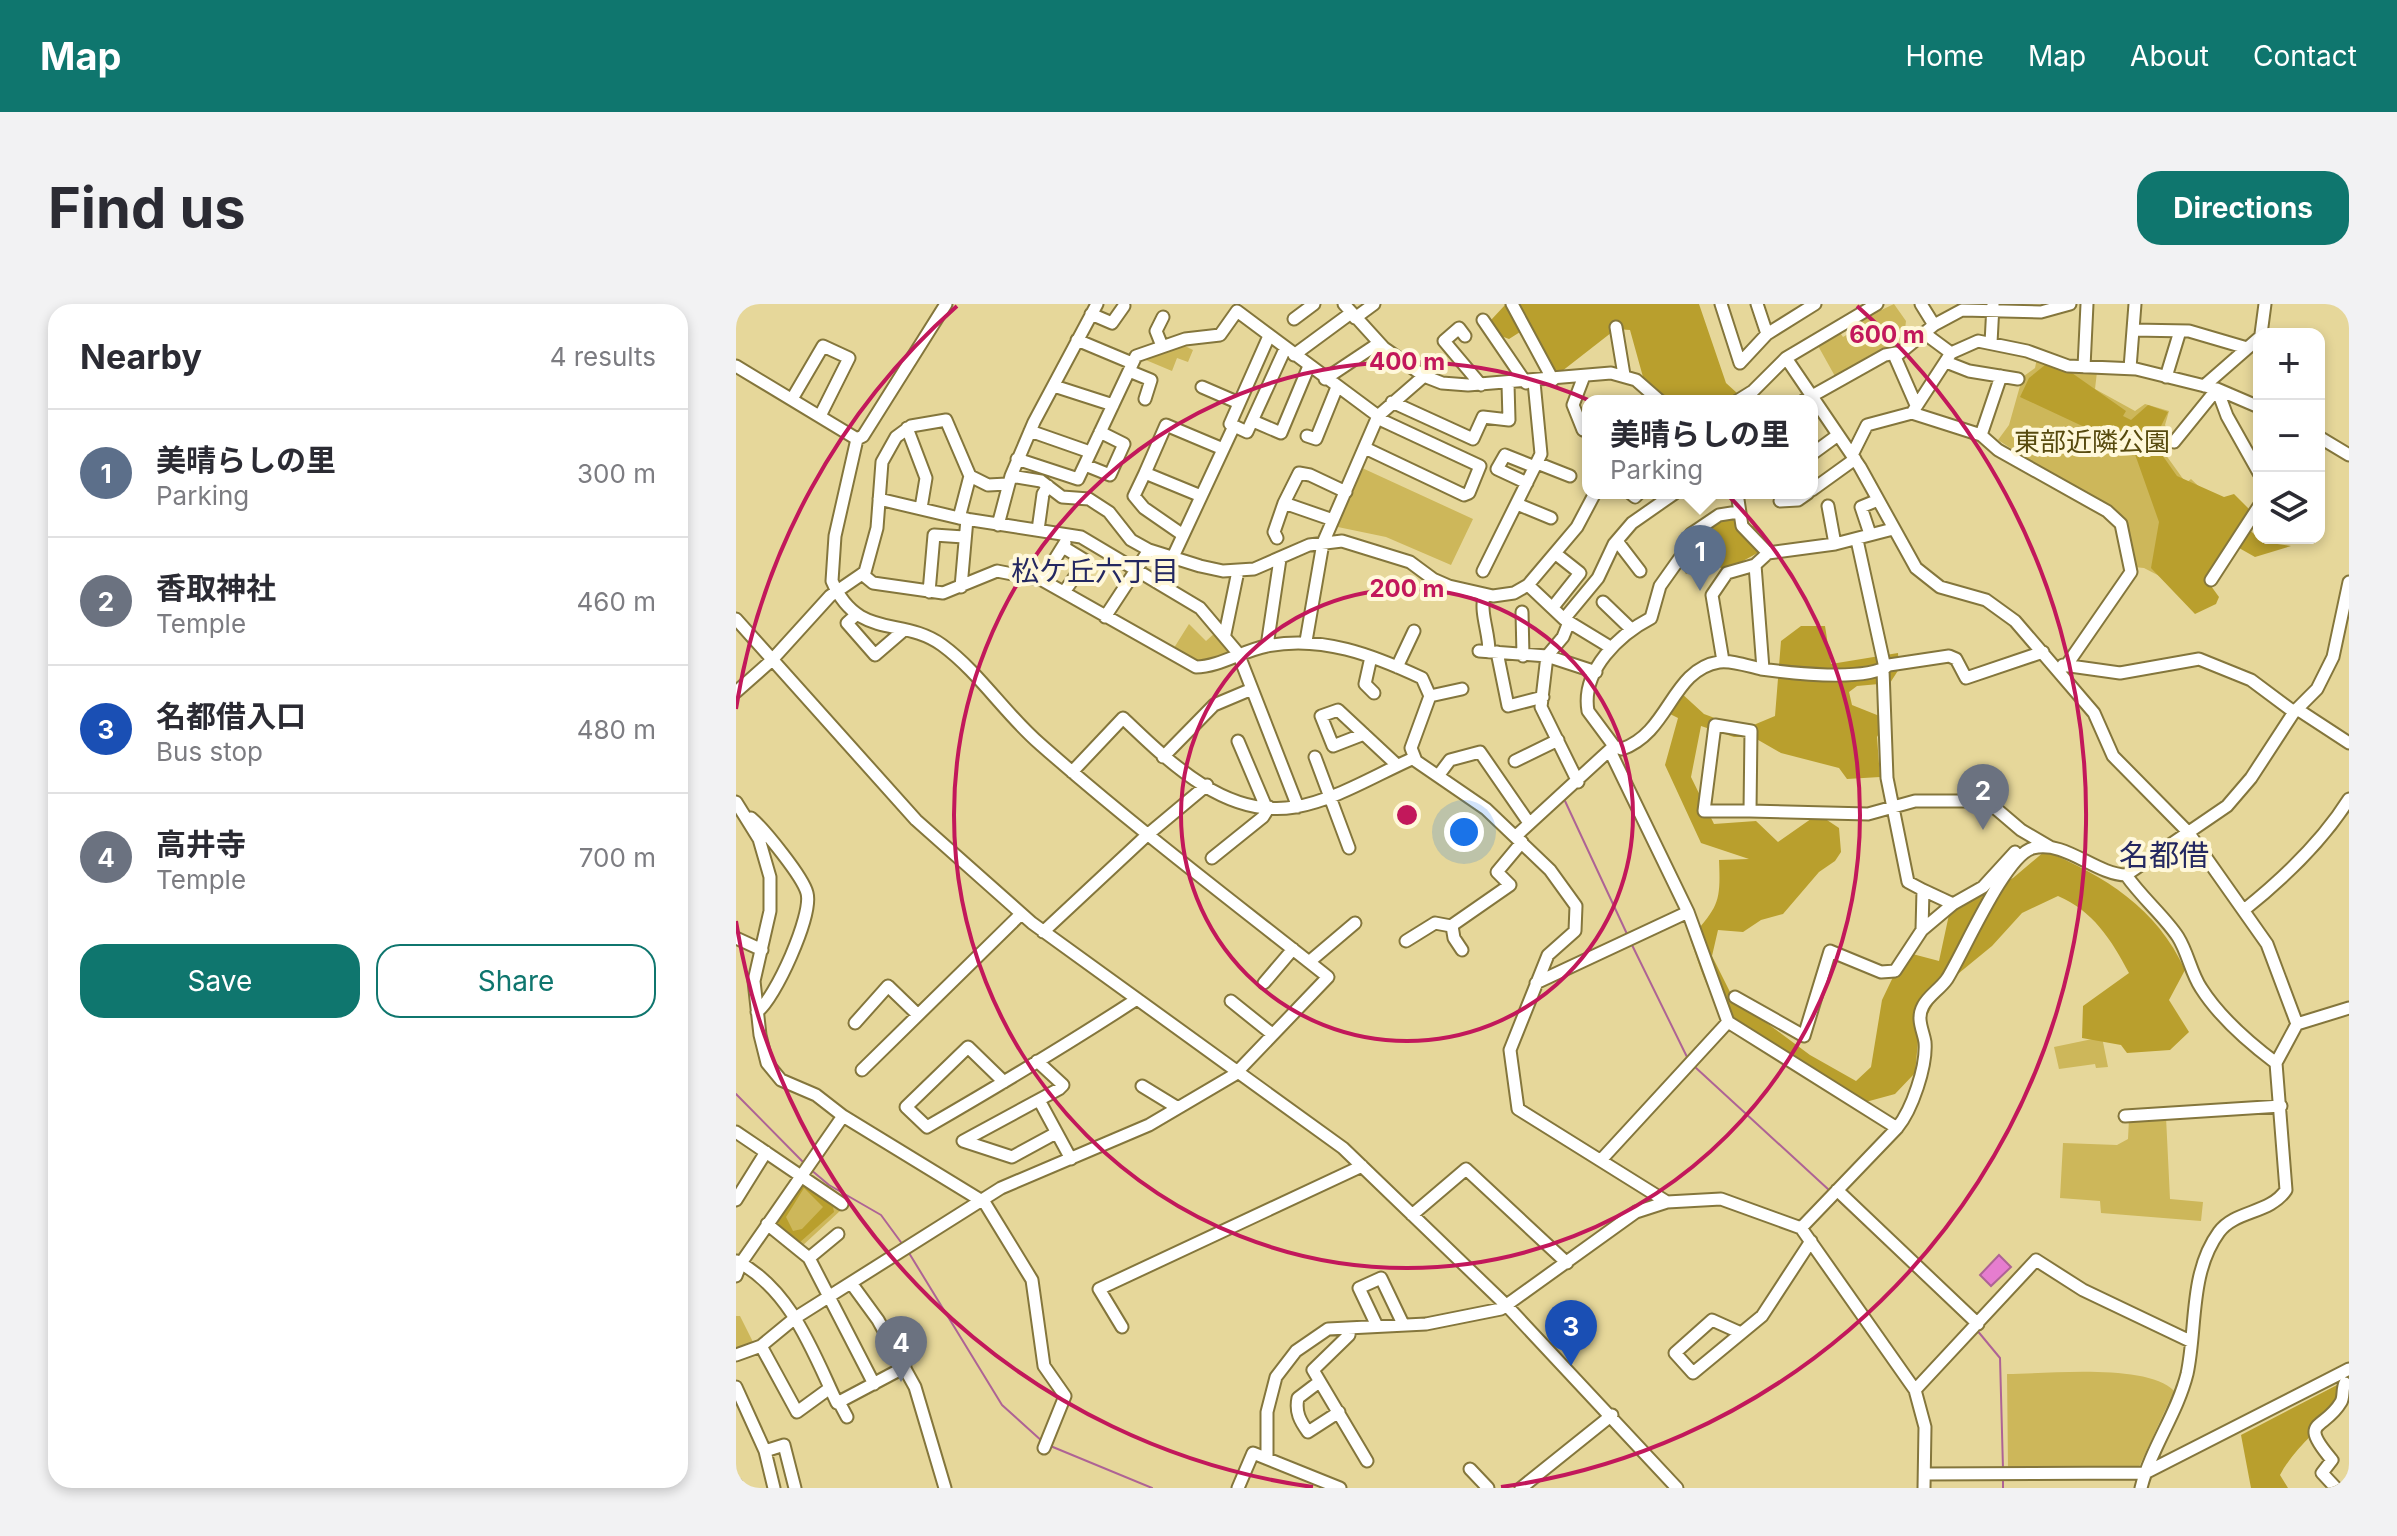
<!DOCTYPE html>
<meta charset="utf-8">
<style>
body{margin:0;font-family:Inter,"Noto Sans JP",sans-serif;background:#f2f2f3;color:#2b2b33}
.controls{position:absolute;right:24px;top:24px;display:grid;overflow:hidden;border-radius:16px;box-shadow:0 4px 12px #0003}
.controls button{width:72px;height:72px;display:grid;place-items:center;padding:0;border:0;border-bottom:2px solid #e1e1e2;background:#fff;color:#2b2b33;font:40px sans-serif}
.you{position:absolute;left:728px;top:528px;width:28px;height:28px;margin:-20px;border:6px solid #fff;border-radius:50%;background:#1a73e8;box-shadow:0 0 0 12px #1a73e833}
.badge{display:grid;place-items:center;width:52px;height:52px;border-radius:50%;background:#0f766e;color:#fff;font-size:26px;font-weight:700}
.pin{position:absolute;translate:-50% -66px;filter:drop-shadow(0 2px 4px #0008)}
.pin::after{content:'';position:absolute;top:42px;width:28px;height:24px;background:inherit;clip-path:polygon(0 0,100% 0,50% 100%)}
.popup{position:absolute;left:846px;top:91px;width:236px;height:104px;box-sizing:border-box;display:grid;place-content:center;border-radius:16px;background:#fff;filter:drop-shadow(0 2px 6px #0005);font-size:26px;white-space:nowrap;color:#7c7c81}
.popup b{font-size:30px;color:#2b2b33}
.popup::after{content:'';position:absolute;left:50%;top:100%;margin-left:-16px;border:16px solid transparent;border-top-color:#fff}
.list{margin:0;padding:0;list-style:none}
h2{display:flex;justify-content:space-between;align-items:center;height:104px;margin:0;padding:0 32px;font-size:34px}
h2 small{font-size:26px;font-weight:400;color:#7c7c81}
.list li{display:grid;grid-template-columns:52px 1fr auto;gap:24px;align-items:center;box-sizing:border-box;height:128px;padding:0 32px;border-top:2px solid #e1e1e2}
.list b{display:block;font-size:30px;white-space:nowrap}
.list p{margin:0;font-size:26px;white-space:nowrap;color:#7c7c81}
.list em{font-size:26px;font-style:normal;color:#7c7c81}
.actions{display:flex;gap:16px;padding:24px 32px}
.actions a{flex:1;padding:18px 0;border:2px solid #0f766e;border-radius:24px;text-align:center;font-size:28px;color:#0f766e}
.actions .main{background:#0f766e;color:#fff}
.icon{flex:none;width:44px;height:44px;fill:none;stroke:currentColor;stroke-width:2;stroke-linecap:round;stroke-linejoin:round}
.map{position:relative;flex:none;width:1613px;height:1184px;overflow:hidden;border-radius:24px}
header{display:flex;align-items:center;gap:48px;box-sizing:border-box;height:112px;padding:0 40px;background:#0f766e;color:#fff}
header strong{font-size:38px}
nav{display:flex;gap:44px;margin-inline-start:auto;font-size:28px}
.intro{display:flex;align-items:center;justify-content:space-between;box-sizing:border-box;height:192px;padding:0 48px}
h1{margin:0;font-size:56px}
.button{padding:20px 36px;border-radius:24px;background:#0f766e;color:#fff;font-size:28px;font-weight:700}
main{display:flex;gap:48px;padding:0 48px}
aside{flex:1;background:#fff;border-radius:24px;box-shadow:0 4px 12px #0003}
.map>svg:first-child{display:block}
</style>
<header>
<strong>Map</strong>
<nav><a>Home</a><a>Map</a><a>About</a><a>Contact</a></nav>
</header>
<div class="intro"><h1>Find us</h1><a class="button">Directions</a></div>
<main>
<aside>
<h2>Nearby<small>4 results</small></h2>
<ul class="list">
<li><span class="badge" style="background:#5c6f8a">1</span><div><b>美晴らしの里</b><p>Parking</p></div><em>300 m</em></li>
<li><span class="badge" style="background:#6b7280">2</span><div><b>香取神社</b><p>Temple</p></div><em>460 m</em></li>
<li><span class="badge" style="background:#1a4fb4">3</span><div><b>名都借入口</b><p>Bus stop</p></div><em>480 m</em></li>
<li><span class="badge" style="background:#6b7280">4</span><div><b>高井寺</b><p>Temple</p></div><em>700 m</em></li>
</ul>
<div class="actions"><a class="main">Save</a><a>Share</a></div>
</aside>
<div class="map">
<svg width="1613" height="1184" viewBox="0 0 1613 1184">
<rect width="100%" height="100%" fill="#e6d79a"/>
<path fill="#cdb75a" d="M1158 0 1170 17 1168 33 1100 74 1081 40 1103 27 1107 33 1112 30 1109 23 1137 6 1139 9Z
M451 39 449 42 457 46 452 58 441 54 436 67 405 54Z
M1301 54 1361 68 1359 85 1399 107 1409 100 1433 107 1429 121 1438 137 1427 147 1450 179 1455 175 1492 210 1437 279 1408 264 1398 263 1384 215 1262 136 1273 121 1284 82 1281 77 1299 64Z
M624 163 737 215 715 261 650 233 597 222Z
M453 320 470 337 480 328 495 347 464 360 436 347Z
M1366 733 1372 763 1360 764 1359 760 1323 765 1318 743Z
M1430 813 1434 895 1467 898 1465 917 1365 909 1364 897 1324 894 1327 839 1381 841 1392 835 1393 815Z
M68 878 105 906 65 943 37 919Z
M0 1012H4L19 1042 0 1046Z
M1271 1070C1311 1070 1411 1059 1438 1087L1403 1163H1272Z"/>
<path fill="#b99f2d" fill-rule="evenodd" d="M770 0H963L990 79 1001 89 988 97H935L907 73 894 26 880 25 821 71 792 23 773 35 765 32 755 16Z
M1309 61 1326 62 1390 107 1387 112 1395 116 1412 101 1432 108 1425 122 1436 136 1424 148 1441 172 1488 193 1498 190 1514 206 1509 222 1527 238 1555 242 1519 253 1496 240 1470 275 1483 293 1480 300 1459 310 1415 264 1423 218 1395 139 1376 127H1357L1284 93 1293 74Z
M985 213 1021 223 1025 247 989 267 977 258 950 270 945 261 956 236Z
M1065 322H1089L1095 360 1162 349 1163 365 1154 379 1121 382 1113 388 1116 401 1151 415 1141 433 1144 473 1111 475 1103 464 1045 449 1017 433H998L965 422 955 473 978 520 1020 517 1042 538 1082 510 1103 524 1105 548 1099 557 1083 568 1047 610 1025 616 1007 628 982 626 976 652 997 694 1074 751 1120 777 1135 763 1146 696 1169 648 1203 657 1214 606 1277 574 1309 547C1369 572 1421 604 1449 666L1433 696 1453 728 1434 746 1391 749 1385 741 1346 734 1347 702 1393 669C1375 635 1357 607 1322 592L1286 609 1256 642 1206 683 1183 727 1179 769 1159 790 1115 802C1072 774 1004 737 977 693 967 676 961 653 954 635 982 602 985 600 983 556L1013 555 965 539 929 461 942 414 930 408 944 388 968 410 1008 425 1039 412 1045 337Z
M67 880 97 903 98 908 63 939 40 920 64 881ZM68 884 87 903 66 925 57 927 50 913Z
M1603 1080 1605 1101C1584 1125 1558 1144 1544 1171L1552 1184H1515L1505 1131Z"/>
<path fill="#e67dcf" stroke="#ae6395" stroke-width="2" d="M1263 951 1275 963 1255 982 1244 971Z"/>
<g fill="none" stroke-linecap="round" stroke-linejoin="round">
<path stroke="#ae6395" stroke-width="2" d="M829 497 891 630
M895 639 952 755
M959 763 1093 886
M0 790 69 860
M74 865 93 881 145 911 167 941
M1100 894 1220 1007
M173 949 266 1101 307 1138
M1240 1025 1264 1054 1267 1165
M312 1141 416 1184
M1267 1184V1176"/>
<defs>
<path id="minor" d="M210 0 127 132 121 135 99 232 96 277C122 337 166 312 206 341 243 368 269 410 304 440 397 522 495 596 592 673L502 767
M608 0 648 44 688 72
M776 0 817 76
M985 0 1004 59 1031 30 1079 0
M1021 0 1031 30
M1185 0 1198 21
M355 10 376 19 388 2
M619 14 638 0
M558 15 578 0
M747 16 790 79
M880 23 888 71
M1397 26 1453 27 1511 44
M1188 29 1215 49
M1525 30 1529 0
M533 32 494 120 511 128 549 45
M729 32 723 24 708 37 745 81
M341 36 396 59
M1255 39 1257 1
M426 42 420 27 427 13
M558 51 615 9
M1050 54 1124 163 1180 264 1204 283 1250 296 1279 317 1358 409 1377 452 1452 528 1531 640 1561 720 1540 759 1550 886C1534 910 1499 906 1483 928 1453 969 1461 1024 1451 1070 1441 1110 1415 1144 1405 1184
M1210 58 1233 67 1282 75
M0 62 121 135
M1348 63 1351 0
M1394 64 1399 0
M393 67 415 76 409 95
M1430 73 1444 27
M589 75 643 39
M318 82 377 101
M1468 82 1523 34
M466 83 503 99
M1481 85 1491 112 1523 169
M56 95 87 42 113 54 84 112
M1001 97 1017 87 1050 54 1141 0
M1067 97 1149 51 1160 49
M656 98 737 135 747 113 773 116 772 80
M1180 101 1159 53 1198 21 1226 6 1305 8 1334 0
M1176 109 1245 131 1262 146 1371 207 1385 220 1395 268 1330 362
M517 117 545 129 573 62
M171 124 190 174 185 204
M847 126 837 101 848 72
M294 127 354 148
M1245 131 1265 72
M571 132 580 135 601 83
M1583 133 1613 151
M1438 138 1481 85
M629 144 728 191 733 189 744 162 641 114
M1076 150 1102 131
M1116 151 1131 121 1176 109 1215 49 1242 37 1291 47 1332 62 1400 65 1481 85 1523 103
M281 155 342 175 400 52 449 35 484 31 501 7 642 112
M801 159 834 172
M349 161 374 171 388 140 364 128
M409 169 430 121 487 145
M275 172 298 118 361 0
M791 179 761 165 769 151 799 163
M1076 186 1119 155
M894 189 899 193 903 189
M1001 189 1006 222 1032 249
M143 195 223 214 345 233 464 304 502 349 562 503
M1044 197 1062 196 1072 189
M548 199 597 216
M781 200 815 214
M1092 202 1099 240 1157 225
M223 214 234 172
M262 221 275 172 305 177 326 193 353 195 373 208 395 236 413 246 464 262 487 267 518 265 573 241 606 237 674 258 697 275 713 282 757 292 778 289 792 281 841 223 859 189
M302 226 307 190 312 182
M1134 230 1125 203 1142 196
M447 231 408 204 398 192 409 169 465 192
M541 234 538 228 548 199 563 169 574 171 610 188
M1121 236 1149 364
M881 237 904 267
M327 243 350 257 328 288
M436 255 498 122
M747 267 805 150 798 78
M126 270 137 279 207 289 261 267 306 276 460 363C483 363 508 346 531 342 585 331 637 351 686 374L694 392 675 444 680 457 750 505 814 566 840 602 839 627 812 651 774 746 782 805 931 898 985 895 1065 924 1179 1086 1189 1123 1188 1184
M306 276 329 239
M1475 276 1523 202
M792 281 828 315 874 343
M225 283 231 215
M193 288 198 231 228 233
M748 291C744 311 753 327 753 348
M867 298 894 324
M817 303 844 269 820 250
M786 308 787 352
M121 310 111 319 139 351 168 326
M369 313 413 246
M0 315 180 516 296 619 607 844 771 1002 941 1184
M828 315 862 274 878 240 896 219 939 189
M833 318 827 333 811 352 805 403 842 478
M489 330 502 267
M570 337 587 239 642 112 688 72 706 79 732 81 875 69 900 76 924 97
M531 342 544 255
M743 347 811 352 860 368
M761 348 772 402 807 393
M635 353 629 380 638 389
M987 357 976 291 991 269 1019 261
M1327 361 1384 369 1463 355 1515 376 1558 408
M661 363 678 327
M1027 365 1019 261 1032 249 1099 240
M1147 366 1151 474 1172 578 1187 586 1186 626
M0 388 35 357 94 292 129 268 141 224 146 158 160 133 175 122 210 116 234 172 252 181 271 180
M694 392 726 385
M1561 405 1613 439
M628 430 597 442 585 412 602 406 661 461
M502 437 530 503
M878 442 852 407C845 366 884 330 915 314L924 282 946 251 955 230 983 211 1002 208
M427 453 478 401 516 385
M579 453 613 544
M779 457 822 436
M336 468 387 414C432 457 490 515 559 503 600 496 641 470 678 454
M702 472 714 456 744 448 793 519
M0 498 23 535 34 573V607L18 677 24 731 31 759 45 776 80 791 107 812 5 959 0 972
M1014 507H968L979 421 1015 427 1014 507 1132 510 1179 497H1251L1285 526 1314 543
M15 514C28 525 67 573 71 589 77 611 39 695 21 708
M410 532 471 481
M780 532 878 442 886 445C934 428 935 366 983 358 996 356 1012 362 1025 365 1054 369 1130 378 1153 361L1213 352 1220 355 1230 374 1307 348
M476 554 527 513 533 503
M1390 571C1406 594 1429 613 1442 633 1452 649 1455 669 1465 684 1484 714 1512 738 1540 759
M1187 586 1217 600
M1508 606C1548 574 1586 538 1613 495
M716 622 718 634 726 646
M307 628 410 532
M0 634 26 646
M670 637 699 619 715 622 774 581 761 568 786 538
M573 658 619 619
M528 679 557 645
M800 679 952 608
M999 693 1068 732 1094 647 1145 668 1159 667 1186 626 1217 600 1247 583 1279 548
M495 697 536 730
M992 718 1161 824 1065 924
M119 719 152 682 182 711
M1561 720 1613 704
M301 757 327 781 323 785 227 837 276 853 320 829
M126 766 285 610
M268 778 232 743 170 803 191 823C262 782 332 740 401 695
M406 782 442 804
M303 796 335 855
M107 812 246 897
M1389 812 1545 802
M1161 824C1176 806 1191 762 1189 738 1187 726 1180 715 1187 702 1192 692 1204 685 1211 675 1228 648 1269 551 1297 544 1329 536 1359 570 1390 571L1491 502 1515 474 1558 408 1581 385 1597 353 1613 278
M0 828 106 900
M865 856 992 718 952 608 874 447
M1101 886 1242 1020
M0 896 30 848
M247 896 296 976 308 1062 329 1092 308 1144
M676 911 730 865 831 959
M31 920 73 954 138 1080
M73 954 102 930
M1 957C55 986 76 1046 101 1099L169 1063
M115 979 142 1016 179 1083 209 1184
M641 1022 623 984 645 974 667 1020
M386 1023 363 985 626 862
M614 1024 613 1031 577 1066 631 1157
M1005 1029 976 1016 939 1049 957 1069 1026 1012 1075 937
M0 1051 25 1042
M583 1078 562 1094C559 1108 564 1117 572 1128L603 1108
M0 1083 29 1147
M94 1084 61 1108 25 1042 59 1014 265 884 413 821 503 768
M1179 1086 1300 956 1347 986 1454 1037
M103 1098 111 1113
M531 1154V1108L540 1073 560 1047 592 1025 690 1020 765 1005 900 908 931 898
M734 1165 752 1184
M1189 1170 1409 1169 1613 1065
M0 1180V1184
M38 1184 29 1147 48 1141 59 1184
M502 1184 517 1149 604 1184
M785 1184 876 1111
M1600 1184 1586 1169 1596 1156C1561 1115 1588 1127 1605 1098 1608 1093 1606 1085 1609 1079"/>
</defs>
<use href="#minor" stroke="#84763c" stroke-width="15"/>
<use href="#minor" stroke="#fff" stroke-width="11"/>
</g>
<g fill="none" stroke="#c2185b" stroke-width="4">
<circle cx="671" cy="511" r="226"/>
<circle cx="671" cy="511" r="453"/>
<path d="M577 1183A679 679 0 0 1 0 617M0 405A679 679 0 0 1 221 2M1121 2A679 679 0 0 1 765 1183"/>
</g>
<g text-anchor="middle" stroke-width="8" stroke-linejoin="round" paint-order="stroke">
<g font-size="26" fill="#574a0e" stroke="#fff8da">
<text x="1356" y="147">東部近隣公園</text>
</g>
<g font-size="28" fill="#242861" stroke="#fff8da">
<text x="359" y="277">松ケ丘六丁目</text>
</g>
<g font-size="30" fill="#242861" stroke="#fff8da">
<text x="1428" y="562">名都借</text>
</g>
</g>
<circle cx="671" cy="511" r="12" fill="#c2185b" stroke="#fff8da" stroke-width="4"/>
<g font-size="24" text-anchor="middle" font-weight="bold" fill="#c2185b" stroke="#fff8da" stroke-width="8" stroke-linejoin="round" paint-order="stroke">
<text x="1151" y="39">600 m</text>
<text x="671" y="66">400 m</text>
<text x="671" y="293">200 m</text>
</g>
</svg>
<div class="controls">
<button>+</button>
<button>−</button>
<button><svg class="icon" aria-label="layers" viewBox="0 0 24 24"><path d="M12 4l9 5-9 5-9-5zM3 14l9 5 9-5"/></svg></button>
</div>
<div class="you"></div>
<div class="pin badge" style="left:964px;top:287px;background:#5c6f8a">1</div>
<div class="popup"><b>美晴らしの里</b>Parking</div>
<div class="pin badge" style="left:1247px;top:526px;background:#6b7280">2</div>
<div class="pin badge" style="left:835px;top:1062px;background:#1a4fb4">3</div>
<div class="pin badge" style="left:165px;top:1078px;background:#6b7280">4</div>
</div>
</main>
